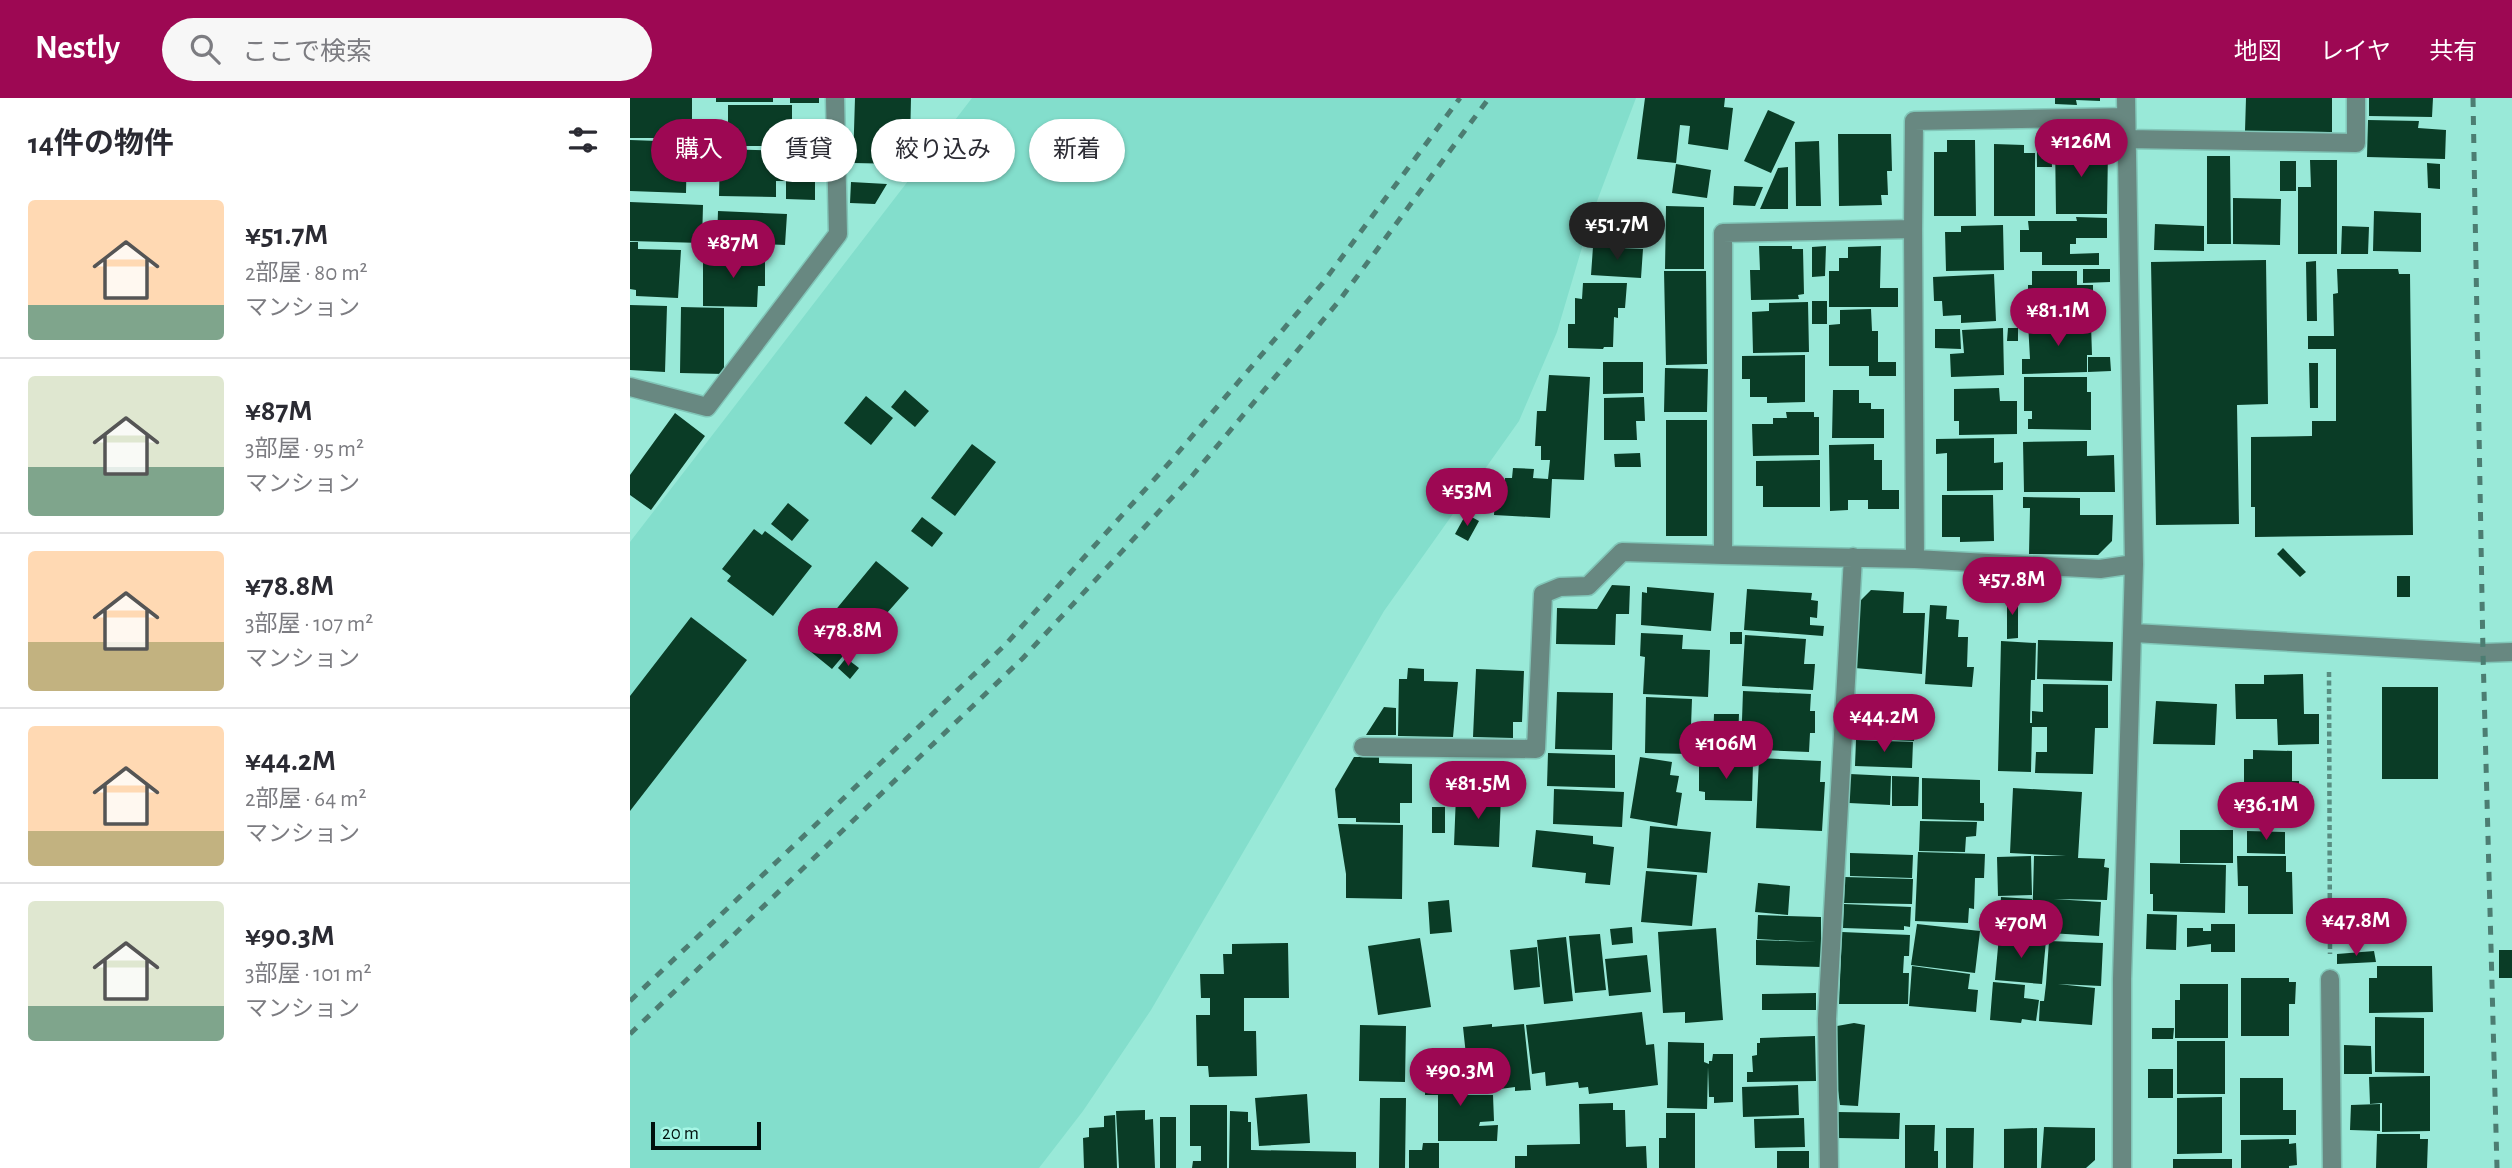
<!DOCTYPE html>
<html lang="ja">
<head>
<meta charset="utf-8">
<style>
  body { margin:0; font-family:"Alegreya Sans","Noto Sans JP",sans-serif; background:#f7f7f7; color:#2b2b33; height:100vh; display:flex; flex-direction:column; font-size:26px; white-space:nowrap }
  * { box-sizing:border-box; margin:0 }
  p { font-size:23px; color:#7c7c81 }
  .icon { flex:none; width:38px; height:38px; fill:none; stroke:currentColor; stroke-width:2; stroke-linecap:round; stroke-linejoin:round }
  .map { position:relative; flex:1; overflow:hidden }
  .details { display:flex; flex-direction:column; background:#fff; width:630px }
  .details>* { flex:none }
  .hud { position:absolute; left:21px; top:21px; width:665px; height:63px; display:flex; gap:14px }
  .scale { position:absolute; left:21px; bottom:18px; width:110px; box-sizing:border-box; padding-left:7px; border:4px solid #00110d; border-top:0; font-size:19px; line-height:24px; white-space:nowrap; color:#00110d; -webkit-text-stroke:5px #a6f6e5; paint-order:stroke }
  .price { position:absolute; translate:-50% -60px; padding:0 16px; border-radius:24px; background:#9d0853; color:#fff; font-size:23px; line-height:46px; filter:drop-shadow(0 2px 4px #0008) }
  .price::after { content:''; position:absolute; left:50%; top:42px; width:21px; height:16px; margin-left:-10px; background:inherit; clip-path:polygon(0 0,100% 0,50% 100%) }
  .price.selected { background:#222; color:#fff }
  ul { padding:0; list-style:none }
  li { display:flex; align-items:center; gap:21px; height:175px; padding:0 28px }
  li+li { border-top:2px solid #e1e1e2 }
  li span { display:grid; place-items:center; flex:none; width:196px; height:140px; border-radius:7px; color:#555 }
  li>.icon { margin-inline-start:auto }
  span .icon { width:84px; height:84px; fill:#fffc; stroke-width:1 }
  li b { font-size:30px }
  h2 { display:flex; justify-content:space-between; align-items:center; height:84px; padding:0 28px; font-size:30px }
  .chip { padding:0 24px; border-radius:32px; background:#fff; box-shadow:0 2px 5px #0004; font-size:24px; line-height:63px }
  .chip.selected { background:#9d0853; color:#fff }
  header { display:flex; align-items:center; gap:42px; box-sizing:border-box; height:98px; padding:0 35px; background:#9d0853; color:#fff }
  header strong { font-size:33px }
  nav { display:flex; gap:38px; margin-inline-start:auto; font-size:24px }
  .search { width:490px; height:63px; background:#f7f7f7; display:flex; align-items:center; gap:18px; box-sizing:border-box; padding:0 24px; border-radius:38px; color:#7c7c81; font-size:26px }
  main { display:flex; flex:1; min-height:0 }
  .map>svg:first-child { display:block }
</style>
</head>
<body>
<header>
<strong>Nestly</strong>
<div class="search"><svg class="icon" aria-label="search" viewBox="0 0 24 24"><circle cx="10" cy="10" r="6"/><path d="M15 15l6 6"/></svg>ここで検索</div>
<nav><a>地図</a><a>レイヤ</a><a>共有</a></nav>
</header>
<main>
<section class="details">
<h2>14件の物件<svg class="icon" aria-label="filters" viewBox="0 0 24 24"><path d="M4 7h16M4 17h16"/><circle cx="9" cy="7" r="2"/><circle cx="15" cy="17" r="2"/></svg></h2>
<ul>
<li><span style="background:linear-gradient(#ffd9b3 75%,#7fa58c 0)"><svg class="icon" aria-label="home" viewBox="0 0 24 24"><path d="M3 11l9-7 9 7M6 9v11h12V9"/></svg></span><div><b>¥51.7M</b><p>2部屋 · 80 m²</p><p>マンション</p></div></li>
<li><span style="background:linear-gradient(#dfe7d0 65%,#7fa58c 0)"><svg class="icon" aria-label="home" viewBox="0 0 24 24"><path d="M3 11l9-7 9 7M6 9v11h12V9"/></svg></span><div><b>¥87M</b><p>3部屋 · 95 m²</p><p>マンション</p></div></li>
<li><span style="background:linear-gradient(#ffd9b3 65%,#c2b280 0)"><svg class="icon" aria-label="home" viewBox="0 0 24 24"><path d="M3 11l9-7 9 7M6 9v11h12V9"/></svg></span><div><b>¥78.8M</b><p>3部屋 · 107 m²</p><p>マンション</p></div></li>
<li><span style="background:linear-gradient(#ffd9b3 75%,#c2b280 0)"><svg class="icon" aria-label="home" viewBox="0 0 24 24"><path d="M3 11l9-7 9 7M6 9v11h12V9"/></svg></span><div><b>¥44.2M</b><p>2部屋 · 64 m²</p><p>マンション</p></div></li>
<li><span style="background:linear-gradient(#dfe7d0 75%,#7fa58c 0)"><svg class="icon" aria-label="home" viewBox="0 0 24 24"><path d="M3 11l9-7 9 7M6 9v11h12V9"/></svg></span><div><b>¥90.3M</b><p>3部屋 · 101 m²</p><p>マンション</p></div></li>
</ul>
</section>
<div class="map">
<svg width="1882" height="1070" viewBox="0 0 1882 1070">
  <rect width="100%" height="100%" fill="#99e9d8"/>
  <!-- built -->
  <path fill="#83decc" d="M342,0h664l-45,119 -34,115 -38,89 -135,190 -233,399 -68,101 -44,57h-409v-626z"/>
  <!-- building -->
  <path fill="#0a3c26" d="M0,0h62v40h-62z
    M86,0h57v4h-57z
    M160,0h29v5h-29z
    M225,0h56l-1,46 -9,1v19l-48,-1z
    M1015,0h80l-1,9 9,1 -5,42 -40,-6 2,-18 -10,-1 -4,38 -39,-4z
    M1425,0h45v3l-24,-1 1,5 -22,-1z
    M1616,0h86v34l-87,-1z
    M1739,0h64l-1,19 -63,-1z
    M98,7h64v41h-64z
    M1138,12l27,12 -24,51 -27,-12z
    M1738,22l51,1 -1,7 28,2 -1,29 -78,-2z
    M1208,36h53l1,37h-5l1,24h-7l1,10 -43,1z
    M0,42l57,2 -1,51 -56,-2z
    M1317,42h28l1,76h-42v-64h13z
    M1407,42h14l1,27h-15z
    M1425,42h26v9h27l-1,65h-51z
    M1189,43l2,65h-25l-1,-64z
    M1364,46l30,1v8h11v63h-41z
    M90,51l66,2 -1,30h-9v16l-57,-1z
    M1577,58h23l1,88h-24z
    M1680,62h27v94h-39v-67h13z
    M1650,63h16v30h-16z
    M1797,65l13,1v25l-12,-1z
    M1046,66l35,6 -4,28 -35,-5z
    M1158,69v42h-28l18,-41z
    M156,83l29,1v18l-29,-1z
    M221,84l36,2 -12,20 -25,-1z
    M1104,88l29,1 -8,19 -22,-1z
    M1603,100l48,1 -1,46 -47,-1z
    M0,104l73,3 -1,38 -72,-2z
    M1036,108l38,1v62h-39z
    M88,113l69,3 -2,31 -68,-3z
    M1744,113l47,2v39l-48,-1z
    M1446,119l31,1v20h-31v6h-6v10l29,-1v12h-57v-13h-22v-22h9l-1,-9h49z
    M1525,126l49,2v25l-50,-1z
    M1373,127l1,45 -58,1 -1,-39h16v-6z
    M1712,128l27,1 -1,27h-27z
    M0,144h8v7l43,1 -3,48 -42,-2v-6l-6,-1z
    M1129,148h33v3h11l1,45 -6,1 1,4 -48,1 -1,-30h10z
    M1196,148l-1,30 -13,1v-30z
    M1251,148l-1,42h18v19h-69v-36h10v-13h9v-11z
    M963,149l50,2 -2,29 -50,-3z
    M73,157l62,1v30h-7l-1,21 -54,-1z
    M1636,162l2,144 -31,1 2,119 -83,1 -5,-263z
    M1686,163l1,60h-10l-1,-59z
    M1453,171h27v13l-27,1z
    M1707,171h61l1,5h11l3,261 -158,2v-30h-4v-70l61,-1v-15h24v-72h-28v-13h26l-1,-42 5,-1z
    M1034,173h42l1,93 -41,1z
    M1402,173h45v14h16v30l-21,-1 -1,5h-43v-34h4z
    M1364,176l2,47 -35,2v-8l-18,1 -1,-15h-8l-1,-24z
    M953,185h44l-2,25h-7v10l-4,-1 -1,30h-9l-1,2 -35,-1v-24h7v-26l7,1z
    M1182,203h15v23h-15z
    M1178,204l1,50 -56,1 -1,-41 17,-1v-8z
    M0,207l37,1 -2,66 -35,-2z
    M51,209l43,1v66l-44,-1z
    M1241,211l1,22h6v31h18v14h-27v-10h-40v-41l11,-1v-14z
    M1445,222v5l16,-1 1,31h-5v17l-65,2v-15h8l-2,-37z
    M1373,230l1,47 -53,2 -1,-23 14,-1 -2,-23z
    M1378,230h10v13h-11z
    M1305,231h25l1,20 -26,-1z
    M1175,257v47l-38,1v-6h-17v-18h-8v-23z
    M1458,259h22l1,14 -23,1z
    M973,264h40v31l-40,1z
    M1679,265h9v45h-8z
    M1035,270l43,1 -1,43h-43z
    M919,277l41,2 -6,103 -32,-1 -2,39 -56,-3 1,-20h9l1,-17h7l1,-10 21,1 -1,9 15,1 2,-19h-9v-14h-6l2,-35h9z
    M1394,279h63v15h4v38l-63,-1v-10h4v-8h-8z
    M1369,290l1,13h17v33l-58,1v-14h-5v-32z
    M275,292l24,21 -14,16 -24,-20z
    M1203,292h26v13h12v6h13v29h-52z
    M236,298l27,22 -22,27 -27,-22z
    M1014,299l1,24h-9l1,19h-33v-42z
    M1156,314h28v5h5v38l-66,1 -1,-32h21v-6h14z
    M45,315l30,23 -54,74 -21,-15v-20z
    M1036,322h41v116h-41z
    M1364,340v25l9,-1v28l-56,1v-38l-11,1v-15z
    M1457,343v15l27,-1 1,37h-91l-1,-50z
    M342,346l24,18 -41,54 -24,-18z
    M1244,346v16h8v30h17v19h-31v-9h-20v10l-18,1 -1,-66z
    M1010,355l1,14h-26l-1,-13z
    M1190,362v47h-57v-21h-7v-25z
    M1312,397h51l1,46 -34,1v-5h-18z
    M1393,399l57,1v17h33l-1,26 -14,14 -69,-1 1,-46h-7z
    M158,405l21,17 -17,21 -21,-17z
    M836,416l13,7 -11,20 -13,-7z
    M292,419l21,16 -11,14 -21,-16z
    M124,431l8,6 3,-4 47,35 -39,50 -46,-35 4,-5 -9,-7z
    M1653,450l23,24 -6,5 -23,-23z
    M246,463l33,27 -52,59 -4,-3 -21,25 -27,-22z
    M1767,478h13v21h-13z
    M982,487l18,1 -1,28h-13l-1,31 -59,-1 1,-36 40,1z
    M1017,489l67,6 -3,38 -70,-6 1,-33 5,1z
    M1117,491l65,4 -1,7 7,1 -1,17 -7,-1v8l14,1 -1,10 -79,-6z
    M1241,492l33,2 -1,21h22l-3,61 -67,-6 3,-65z
    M1377,498h11v42l-11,1z
    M1300,507l17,1 -1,13 13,1 -1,17h10l-1,30h7l-2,20 -47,-3z
    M61,519l56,43 -117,151v-115z
    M1100,534h12v12h-12z
    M1011,535l42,2 -1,14 28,1 -2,47 -65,-3 2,-37 -5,-1z
    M1115,537l61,4 -2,25h11l-2,26 -71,-4z
    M1408,542l75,2 -1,39 -75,-2z
    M1371,543l35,2 -1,37h-4l-1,43h2v-12l11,1v-28l65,1v43h-13l-2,46 -58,-1 1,-21h11v-25h-15l-1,45 -33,-1z
    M216,560l13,10 -9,11 -12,-11z
    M778,570l16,1v12l34,1 -5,55 -55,-1 1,-57h8z
    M846,571l48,2 -2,51h-9v16l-40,-1z
    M1673,576l1,40h15v30l-41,1 -1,-26h-41l-1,-35h29v-9z
    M1752,589h56v92h-56z
    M1113,593l68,3 -1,17h5v22h-5l-1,19 -68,-3z
    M927,594l56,1 -1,57 -57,-1z
    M1016,599l46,2 -2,55 -45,-1z
    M1526,603l61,3 -2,41 -62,-1z
    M754,609l12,1v27h-30z
    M1224,614l61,3 -1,26 -61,-3z
    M1084,616h25l-1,28 -25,-1z
    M1226,642l57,2 -1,26 -57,-2z
    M1623,652l39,1v30h7l-1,46 -51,-1v-25h-13v-15h10v-27h9z
    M918,655l67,2v33l-68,-2z
    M724,659h25v6l33,1v39h-12v20l-44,-1v-4h-18l-3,-29z
    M1010,659l32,5 -2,13 9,1 -3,16 6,1 -5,33 -47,-8z
    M1129,660l62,3 -1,21h5l-3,49 -66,-3z
    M1069,663l54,1 -1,39 -47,-1v-8l-6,-1z
    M1220,676l41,2 -1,29 -41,-2z
    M1262,678l27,1 -1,29h-26z
    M1292,680l58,2v23h4v18l-62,-2z
    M1383,690l69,4 -4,66 27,1 -1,8 5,1 -2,32 -53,-1 47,3 -2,34 -67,-4 2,-76h32l-56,-3z
    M924,691l70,3 -2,35 -69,-3z
    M826,697l45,1 -2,51 -45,-2z
    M802,709h13v26h-13z
    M1290,723l57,1 -1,14 -10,1 -1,15 -46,-1z
    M708,726l65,1 -1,74 -56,-1v-24z
    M1020,728l61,6 -4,41 -60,-5z
    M906,732l57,6v8l21,3 -4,38 -25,-2 1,-10 -54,-6z
    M1550,732h53v33h-53z
    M1617,733l38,1v22l-38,-1z
    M1288,754l67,2 -1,24h-9l-1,31 -5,-1 -1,15 -53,-2z
    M1220,755l63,2 -1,23 -62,-2z
    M1401,758l1,39 -34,1 -1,-39z
    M1607,758h49v16h6l1,42h-45v-28h-10z
    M1520,765l76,2 -1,48 -72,-2v-17h-3z
    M1016,773l51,4 -5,51 -51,-4z
    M1215,779l68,2 -1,25 -68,-1z
    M1128,785l32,3 -2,29 -33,-3z
    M1371,799l31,2 -2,35 -31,-2z
    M819,802l3,32 -22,2 -2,-32z
    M1214,806l67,3 -1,20 -6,-1v4l-61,-2z
    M1517,816l30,1 -1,35 -30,-1z
    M1128,817l63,2v50l-65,-2v-25l61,2 -60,-3z
    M1287,826l63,7 -5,42 -64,-8z
    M1581,826h24v28h-24v-8l-24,3v-19h16v3h8z
    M1002,829l1,16 -21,2 -2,-16z
    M1086,830l7,92 -38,3v-11l-22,1 -5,-81z
    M1212,834l68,3 -1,21h-5l-1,17h6l-1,31h-69z
    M970,836l6,56 -31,3 -6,-57z
    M1369,838l47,4 -4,44 -47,-4z
    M936,839l7,64 -29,3 -7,-64z
    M790,840l11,69 -53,8 -10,-69z
    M1419,843l54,2 -2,43 -43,-2 37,4 -3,37 -53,-4 1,-20h4l2,-17z
    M658,845l1,55h-45v33h12l1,45 -48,1 -1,-11h-11l-1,-51h14v-17h-9l-1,-24h24l-1,-20h9v-10z
    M907,849l3,40 -26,3 -4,-40z
    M1869,852h13v28h-13z
    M1744,853l2,11 -39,2v-10z
    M1017,857l4,37 -42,4 -4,-37z
    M1282,868l58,8 -2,15 10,1 -2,22 -67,-6z
    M1747,868h55l1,46 -64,1v-35h8z
    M1611,880h48v4h7l-1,22h-6v32h-48z
    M1363,884l32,3 -1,13 15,2 -3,21 -14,-2 -1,4 -31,-3z
    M1550,886h48v54h-53v-38h5z
    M1186,895v17h-54v-16z
    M1012,914l4,33 8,-1 4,41 -69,9 -1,-7 -9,1 -1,-6 -32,4 -1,-14 -13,2 -6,-49z
    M1745,919l49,1v55l-49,-1z
    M1224,925l11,2 -7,81 -18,-1 -5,-36 2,-43z
    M862,926v3l32,-3 7,66 -16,1v-4l-45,6 -7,-66z
    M730,927l46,1 -1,56 -46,-1z
    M1522,930h22l-1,11h-21z
    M1185,938l1,45 -69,1v-10h6l-1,-16 5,-1v-12h3v-5z
    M1547,943h48v53h-48z
    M1038,944l36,1v19l5,2v-3h3l1,-7h20v48l-19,1v-6h-5l-1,-30 -1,42 -40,-1z
    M1714,947l27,1 1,28h-28z
    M796,969l37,1v27h30l1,26 -14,1 -1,4 19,-1 -1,16h-59v-46h-13z
    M1518,971h25v29h-25z
    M1800,978v55l-48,1v-29l-12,1 -1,-27z
    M1610,980h43v32h13v25h-56z
    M1168,987l1,30 -56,2 -1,-30z
    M677,996l3,49 -51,3 -4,-48z
    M1592,999v56l-45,1v-56z
    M750,1000h26l-1,70h-26z
    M983,1005v7h12l1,37 20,-1 1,22h-132v-12h12v-11l53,-1 -1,-40z
    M1750,1006v27l-30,-1 1,-25z
    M560,1007h37v63h-35l1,-7h8v-15h-11z
    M515,1012v10l8,-1 2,49h-36l-3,-57z
    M600,1013l18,1v10h3v28l105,2v16h-127z
    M1207,1014l63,1 -1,26 -62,-1z
    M1036,1015h29v55h-36v-30h7z
    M485,1017l2,53h-33l-1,-30 6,-1v-9l15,-1v-11z
    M530,1019h16v51h-16z
    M1174,1020l1,29 -50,1 -1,-29z
    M1275,1027h30l-1,26h4v17h-33z
    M1414,1029l51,1v32l-9,8h-45z
    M1316,1030h28l-1,40h-27z
    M1407,1030v40h-33v-39z
    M1747,1036h43v5h8l-1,29h-51z
    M1659,1041v5l7,-1 1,22 -8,1v2h-48v-28z
    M793,1045h16v25h-30v-18h13z
    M1147,1053h32v17h-32z
    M1543,1061h59v9h-59z"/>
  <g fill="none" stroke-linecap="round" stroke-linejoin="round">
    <defs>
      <path id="minor" d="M1497,41l229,4v-45
        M1283,131l-190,4v322l192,4 185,10 34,-5
        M0,289l77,20 131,-173 -3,-136
        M1285,461l-2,-330 1,-108 212,-4
        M1504,535l349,20 29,-1
        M733,649l173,2 7,-155 17,-7 28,-1 34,-34 101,3
        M1700,881l2,189
        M1199,1070l-2,-149 26,-462
        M1492,1070v-189l12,-415 -8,-466"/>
    </defs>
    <!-- minor casing -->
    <use href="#minor" stroke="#81c6b8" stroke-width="21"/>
    <!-- path -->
    <path stroke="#588d81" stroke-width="4.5" stroke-dasharray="5 3.5" stroke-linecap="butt" d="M1699,574l1,282"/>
    <!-- minor -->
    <use href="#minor" stroke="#688881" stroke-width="18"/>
    <!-- rail -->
    <path stroke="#4c7d72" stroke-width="5" stroke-dasharray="9 9" stroke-linecap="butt" d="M1843,0l10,555 14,515
      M0,903l376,-357 164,-182 152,-178 138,-186
      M0,936l393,-376 169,-182 147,-175 150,-203"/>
  </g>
</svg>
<div class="scale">20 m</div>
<b class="price" style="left:1451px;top:81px">¥126M</b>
<b class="price selected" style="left:987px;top:164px">¥51.7M</b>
<b class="price" style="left:103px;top:182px">¥87M</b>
<b class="price" style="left:1428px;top:250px">¥81.1M</b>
<b class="price" style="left:837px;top:430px">¥53M</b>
<b class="price" style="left:1382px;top:519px">¥57.8M</b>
<b class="price" style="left:218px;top:570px">¥78.8M</b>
<b class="price" style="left:1254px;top:656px">¥44.2M</b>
<b class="price" style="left:1096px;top:683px">¥106M</b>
<b class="price" style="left:848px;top:723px">¥81.5M</b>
<b class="price" style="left:1636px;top:744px">¥36.1M</b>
<b class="price" style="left:1726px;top:860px">¥47.8M</b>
<b class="price" style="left:1391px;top:862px">¥70M</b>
<b class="price" style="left:830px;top:1010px">¥90.3M</b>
<div class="hud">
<a class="chip selected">購入</a>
<a class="chip">賃貸</a>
<a class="chip">絞り込み</a>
<a class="chip">新着</a>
</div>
</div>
</main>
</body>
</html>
